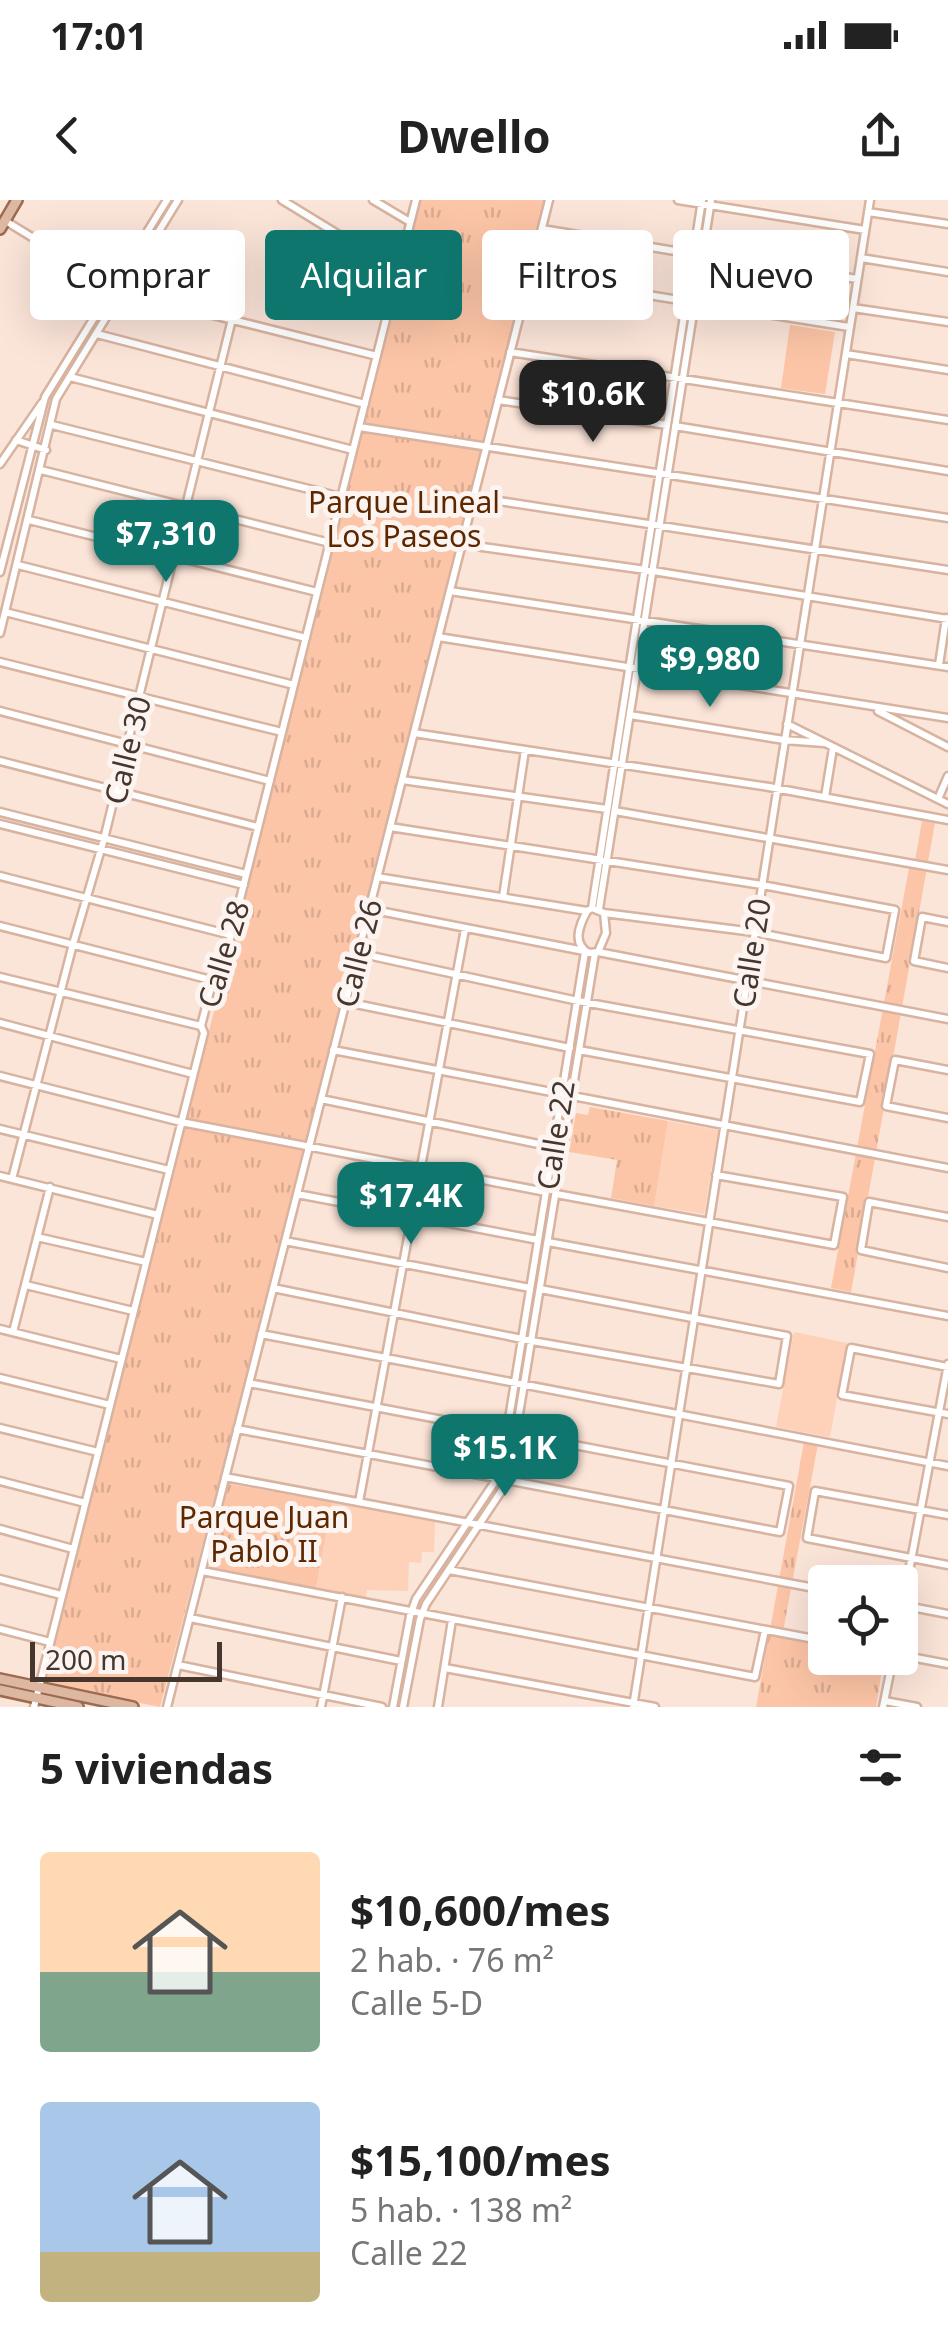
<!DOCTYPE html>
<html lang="es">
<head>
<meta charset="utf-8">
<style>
  body { margin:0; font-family:"Noto Sans",sans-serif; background:#f6f6f6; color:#222; height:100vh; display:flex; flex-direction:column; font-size:38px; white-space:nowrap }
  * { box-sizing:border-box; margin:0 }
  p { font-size:32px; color:#767676 }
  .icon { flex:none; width:55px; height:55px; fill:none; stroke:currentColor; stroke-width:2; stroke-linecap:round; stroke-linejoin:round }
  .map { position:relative; height:1507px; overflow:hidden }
  .side { display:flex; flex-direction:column; background:#fff; flex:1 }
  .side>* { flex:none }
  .hud { position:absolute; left:30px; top:30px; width:890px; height:90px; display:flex; gap:20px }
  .fabs { position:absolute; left:808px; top:1365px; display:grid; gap:20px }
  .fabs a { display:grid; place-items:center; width:110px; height:110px; border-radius:10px; background:#fff; box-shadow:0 10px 40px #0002; font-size:50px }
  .scale { position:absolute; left:30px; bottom:25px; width:192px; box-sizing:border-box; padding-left:10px; border:5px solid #45362e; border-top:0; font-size:28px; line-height:35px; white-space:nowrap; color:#45362e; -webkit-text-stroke:8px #fcf4f0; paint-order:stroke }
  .price { position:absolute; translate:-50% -85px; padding:0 22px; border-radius:20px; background:#0f766e; color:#fff; font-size:32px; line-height:65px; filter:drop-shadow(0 2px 5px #0008) }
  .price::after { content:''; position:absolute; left:50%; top:60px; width:30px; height:22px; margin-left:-15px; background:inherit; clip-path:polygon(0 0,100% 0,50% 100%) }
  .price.on { background:#222; color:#fff }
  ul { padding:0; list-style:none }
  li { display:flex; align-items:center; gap:30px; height:250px; padding:0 40px }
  li span { display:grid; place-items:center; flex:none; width:280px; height:200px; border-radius:10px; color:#555 }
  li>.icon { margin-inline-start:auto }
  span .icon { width:120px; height:120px; fill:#fffc; stroke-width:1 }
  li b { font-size:42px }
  h2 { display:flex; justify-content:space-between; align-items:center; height:120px; padding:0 40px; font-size:42px }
  .pill { padding:0 35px; border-radius:10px; background:#fff; box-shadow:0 10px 40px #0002; font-size:35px; line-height:90px }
  .pill.on { background:#0f766e; color:#fff }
  .status { display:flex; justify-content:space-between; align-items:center; height:70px; padding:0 50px; background:#fff; direction:ltr }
  .status svg { height:28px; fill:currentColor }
  header { display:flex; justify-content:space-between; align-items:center; height:130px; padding:0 40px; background:#fff; font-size:45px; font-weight:700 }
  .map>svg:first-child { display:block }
</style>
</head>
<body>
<div class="status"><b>17:01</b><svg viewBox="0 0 49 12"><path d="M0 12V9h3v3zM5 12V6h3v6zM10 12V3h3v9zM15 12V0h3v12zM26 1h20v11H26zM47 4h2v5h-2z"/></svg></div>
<header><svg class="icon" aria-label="back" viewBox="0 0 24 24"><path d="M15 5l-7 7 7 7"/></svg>Dwello<svg class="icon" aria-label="share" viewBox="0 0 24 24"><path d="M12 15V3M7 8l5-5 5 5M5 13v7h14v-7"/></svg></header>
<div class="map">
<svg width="948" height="1507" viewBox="0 0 948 1507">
  <defs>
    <pattern id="park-tufts" width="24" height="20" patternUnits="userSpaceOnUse" patternTransform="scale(2.5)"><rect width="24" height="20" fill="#fdc5a7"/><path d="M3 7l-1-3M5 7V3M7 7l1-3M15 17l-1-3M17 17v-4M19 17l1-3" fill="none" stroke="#daaa90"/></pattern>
  </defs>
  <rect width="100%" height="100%" fill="#fbe4d8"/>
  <!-- built -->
  <path fill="#fed1b9" d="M668,921l50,9 -14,84 -50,-8z
    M794,1132l53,11 -17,94 -54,-10z
    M332,1302l103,20 -1,30h-12l-1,11 -12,-1 -1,29 -41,-1 -1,7 -50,-9z"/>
  <!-- grass -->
  <path fill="#fdc5a7" d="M790,125l45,7 -10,62 -44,-6z"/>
  <!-- park -->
  <path fill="url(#park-tufts)" d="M419,0h127l-169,677 -217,830 -116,-23z
    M922,621l13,2 -84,469 -20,-4 78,-420 6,-8z
    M590,907l78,14 -14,85 -43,-8 6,-38 -48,-8 7,-39 12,2z
    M804,1242l14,2 -36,193 43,9v12h59l-8,49h-120z
    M229,1284l103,18 -16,86 -107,-20z"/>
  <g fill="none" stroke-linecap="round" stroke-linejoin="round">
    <defs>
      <path id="minor" d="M282,0l116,71
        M373,0l37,22
        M678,0l187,30
        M868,12l80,12
        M4,20l117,72 256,64
        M542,29l151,25
        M702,54l155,25
        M861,58l87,14
        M529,76l320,51
        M853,108l95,14
        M97,134l268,70
        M510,152l438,68
        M846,154l102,16
        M70,177l283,73
        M498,200l169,25
        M52,225l289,72
        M675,226l273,45
        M359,227l589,91
        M16,240l30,10
        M0,264l42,-61
        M41,270l289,73
        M473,297l475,73
        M29,320l288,72
        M461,344l192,27 295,48
        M18,365l288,73
        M0,372l45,-175 122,-197
        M450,391l498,76
        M5,412l289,73
        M0,433l56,-234 122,-199
        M438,437l510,81
        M0,462l282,70
        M939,465l7,-47
        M0,511l270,70
        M878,511l70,36
        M630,515l154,25 40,3
        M787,524l161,80
        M414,533l355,54 179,33
        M0,561l258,66
        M402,580l205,29
        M825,597l8,-49
        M938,599l10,-23
        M615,611l333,59
        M0,612l246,62
        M0,624l244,61
        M390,627l372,58 133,25 -9,48 -132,-26 -150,-19
        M0,676l231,59
        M377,677l210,34
        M503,697l22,-147
        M592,708l110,-708
        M592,708l12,5 2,20 -8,19 -9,1c-17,-9 -10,-27 -2,-42z
        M369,709l215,42
        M599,709l112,-709
        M948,722l-26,-5 -8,44 34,7
        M0,726l215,55
        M598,752l350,67
        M358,753l220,48 292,53 -10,48 -281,-52
        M0,777l201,49
        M346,802l224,46
        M0,823l193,51
        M333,850l615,118
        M948,870l-53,-10 -9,46 62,12
        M0,876l181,46 365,70
        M321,899l232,48
        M0,929l169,41
        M0,976l158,39
        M12,979l61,-235 31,-105 128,-520
        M297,994l241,46
        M556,994l278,51 9,-48 -127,-22
        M948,1017l-79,-15 -8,48 87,18
        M37,1037l109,25
        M285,1041l245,47
        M548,1042l400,74
        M26,1085l107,26
        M273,1088l259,53 247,43 8,-48 -247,-47
        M0,1129l121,30
        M13,1132l37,-145
        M261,1134l687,132
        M948,1167l-97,-19 -9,47 106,19
        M0,1178l110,27
        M0,1228l98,24
        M237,1229l543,103 9,-46 -540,-103
        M225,1277l600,113
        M0,1281l85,22
        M359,1302l106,-573
        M948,1315l-133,-24 -8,47 141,27
        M0,1329l73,20
        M449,1370l376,71
        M202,1371l553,106 10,-47
        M0,1379l61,16
        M901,1405l47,9
        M190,1418l211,43
        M900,1419l48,-255
        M0,1429l50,13
        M900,1455l48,9
        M178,1465l204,42
        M445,1468l210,39
        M885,1501l32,6
        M34,1507l170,-674 -3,-7 10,-39 8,-8 12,-44 185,-735
        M167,1507l382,-1507
        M321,1507l21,-110
        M393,1507l17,-91 6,-17 84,-125 85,-522
        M403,1507l17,-88 6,-15 82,-123 87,-528
        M438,1507l14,-87
        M633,1507l237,-1507
        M883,1507l10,-49"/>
      <path id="major" d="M0,29l17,-29
        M0,1479l133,28
        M0,1490l78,17"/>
    </defs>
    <!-- minor casing -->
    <use href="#minor" stroke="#d7b3a0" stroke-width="11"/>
    <!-- major casing -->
    <use href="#major" stroke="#9a6b50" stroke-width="14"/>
    <!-- minor -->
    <use href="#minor" stroke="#fff" stroke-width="6"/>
    <!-- major -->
    <use href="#major" stroke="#deb7a1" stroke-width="9"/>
  </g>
  <g text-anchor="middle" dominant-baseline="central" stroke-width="10" stroke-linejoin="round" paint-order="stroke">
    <!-- park labels -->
    <g font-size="30" fill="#5d2800" stroke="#fcf4f0">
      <text x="404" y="301">Parque Lineal<tspan x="404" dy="34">Los Paseos</tspan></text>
      <text x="264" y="1316">Parque Juan<tspan x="264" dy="34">Pablo II</tspan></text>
    </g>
    <!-- street labels -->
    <g font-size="30" fill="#45362e" stroke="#fcf4f0">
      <text transform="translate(127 550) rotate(-76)">Calle 30</text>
      <text transform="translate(358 753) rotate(-76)">Calle 26</text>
      <text transform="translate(751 753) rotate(-81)">Calle 20</text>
      <text transform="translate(223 754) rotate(-73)">Calle 28</text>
      <text transform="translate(555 935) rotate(-81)">Calle 22</text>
    </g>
  </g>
</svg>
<div class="fabs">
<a><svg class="icon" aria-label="locate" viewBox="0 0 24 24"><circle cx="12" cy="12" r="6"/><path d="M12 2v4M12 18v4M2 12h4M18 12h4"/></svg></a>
</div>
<div class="scale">200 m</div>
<b class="price on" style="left:593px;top:245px">$10.6K</b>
<b class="price" style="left:166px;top:385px">$7,310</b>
<b class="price" style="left:710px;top:510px">$9,980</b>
<b class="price" style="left:411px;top:1047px">$17.4K</b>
<b class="price" style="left:505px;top:1299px">$15.1K</b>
<div class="hud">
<a class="pill">Comprar</a>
<a class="pill on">Alquilar</a>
<a class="pill">Filtros</a>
<a class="pill">Nuevo</a>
</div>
</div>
<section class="side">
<h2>5 viviendas<svg class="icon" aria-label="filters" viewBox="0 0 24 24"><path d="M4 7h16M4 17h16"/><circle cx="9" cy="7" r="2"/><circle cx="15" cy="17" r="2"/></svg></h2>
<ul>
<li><span style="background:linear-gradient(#ffd9b3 60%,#7fa58c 0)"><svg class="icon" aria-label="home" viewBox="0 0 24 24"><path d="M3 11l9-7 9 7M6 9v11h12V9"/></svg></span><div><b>$10,600/mes</b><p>2 hab. · 76 m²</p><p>Calle 5-D</p></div></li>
<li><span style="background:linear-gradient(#a9c7e8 75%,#c2b280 0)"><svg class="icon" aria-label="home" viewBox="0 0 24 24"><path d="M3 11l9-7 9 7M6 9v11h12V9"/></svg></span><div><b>$15,100/mes</b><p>5 hab. · 138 m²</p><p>Calle 22</p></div></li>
</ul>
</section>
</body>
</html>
